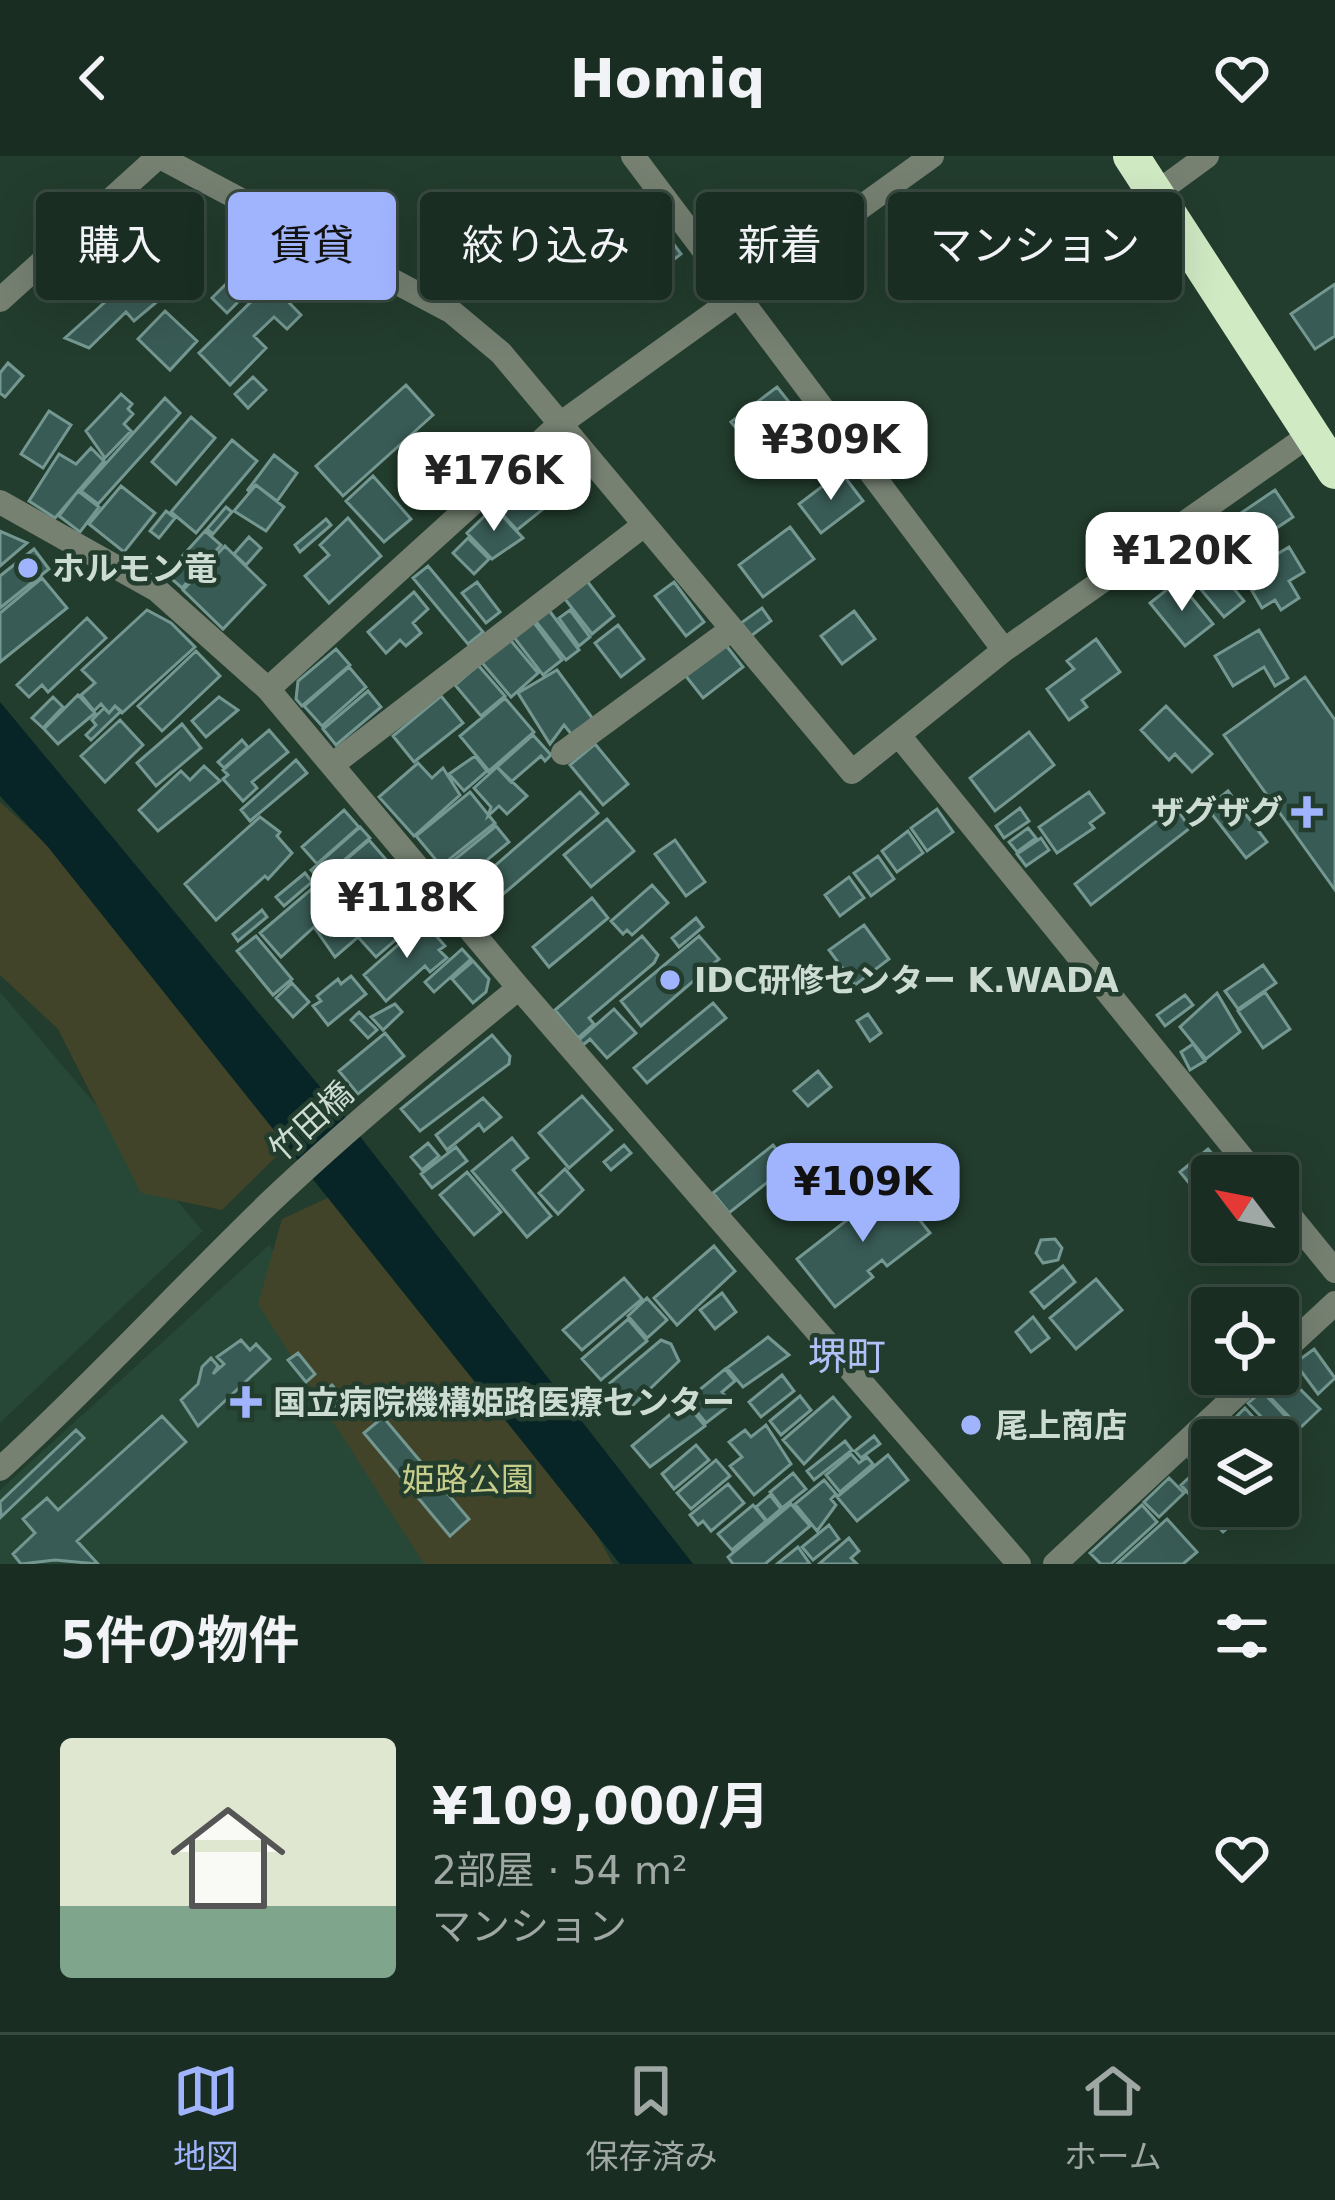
<!DOCTYPE html>
<html lang="ja">
<head>
<meta charset="utf-8">
<style>
  body { margin:0; font-family:"DejaVu Sans","Noto Sans JP",sans-serif; background:#23352a; color:#f1f3f6; height:100vh; display:flex; flex-direction:column; font-size:45px; white-space:nowrap }
  * { box-sizing:border-box; margin:0 }
  p { font-size:39px; color:#9fa8a5 }
  .icon { flex:none; width:66px; height:66px; fill:none; stroke:currentColor; stroke-width:2; stroke-linecap:round; stroke-linejoin:round }
  .map { position:relative; height:1408px; overflow:hidden }
  .drawer { display:flex; flex-direction:column; background:#1a2d22; flex:1 }
  .drawer>* { flex:none }
  .top-card { position:absolute; left:36px; top:36px; width:1263px; height:108px; display:flex; gap:24px }
  .needle { width:78px; rotate:302deg }
  .controls { position:absolute; left:1191px; top:999px; display:grid; gap:24px }
  .controls a { display:grid; place-items:center; width:108px; height:108px; border-radius:12px; background:#1a2d22; box-shadow:0 12px 48px #0002,0 0 0 3px #384940; font-size:60px }
  .price { position:absolute; translate:-50% -102px; padding:0 27px; border-radius:24px; background:#fff; color:#222; font-size:39px; line-height:78px; filter:drop-shadow(0 3px 6px #0008) }
  .price::after { content:''; position:absolute; left:50%; top:72px; width:36px; height:27px; margin-left:-18px; background:inherit; clip-path:polygon(0 0,100% 0,50% 100%) }
  .price.active { background:#a0b3fd; color:#111 }
  ul { padding:0; list-style:none }
  li { display:flex; align-items:center; gap:36px; height:300px; padding:0 60px }
  li+li { border-top:3px solid #384940 }
  li span { display:grid; place-items:center; flex:none; width:336px; height:240px; border-radius:12px; color:#555 }
  li>.icon { margin-inline-start:auto }
  span .icon { width:144px; height:144px; fill:#fffc; stroke-width:1 }
  li b { font-size:51px }
  h2 { display:flex; justify-content:space-between; align-items:center; height:144px; padding:0 60px; font-size:51px }
  .chip { padding:0 42px; border-radius:12px; background:#1a2d22; box-shadow:0 12px 48px #0002,0 0 0 3px #384940; font-size:42px; line-height:108px }
  .chip.active { background:#a0b3fd; color:#111 }
  header { display:flex; justify-content:space-between; align-items:center; height:156px; padding:0 60px; background:#1a2d22; font-size:54px; font-weight:600 }
  .menu { display:flex; justify-content:space-around; align-items:center; height:168px; border-top:3px solid #384940; background:#1a2d22; font-size:33px; color:#9fa8a5 }
  .menu a { display:grid; justify-items:center; gap:6px }
  .menu .active { color:#a0b3fd }
  .map>svg:first-child { display:block }
</style>
</head>
<body>
<header><svg class="icon" aria-label="back" viewBox="0 0 24 24"><path d="M15 5l-7 7 7 7"/></svg>Homiq<svg class="icon" aria-label="heart" viewBox="0 0 24 24"><path d="M12 20l-8-8c-3-5 5-10 8-4 3-6 11-1 8 4z"/></svg></header>
<div class="map">
<svg width="1335" height="1408" viewBox="0 0 1335 1408">
  <rect width="100%" height="100%" fill="#223c2d"/>
  <!-- built -->
  <path fill="#274836" d="M0,836l203,239 -203,192z
    M269,1089l260,319h-529v-74z"/>
  <!-- green -->
  <path fill="#424429" d="M0,646l154,139 145,193 -77,76 -81,-17 -83,-164 -58,-54z
    M347,1033l204,263 62,112h-189l-166,-260 24,-85z"/>
  <!-- water -->
  <path fill="#072426" d="M0,546l341,410 352,452h-73l-572,-717 -48,-51z"/>
  <!-- building -->
  <path fill="#395b55" stroke="#749891" stroke-width="3" fill-rule="evenodd" d="M661,71l20,27 -48,37 -21,-27z
    M275,79l15,15 -63,63 -15,-15z
    M152,104l20,21 -11,9 4,5 -31,26 -8,-9 -37,36 -24,-10z
    M270,127l31,32 -14,14 -13,-12 -20,19 12,12 -36,37 -31,-32z
    M1335,128v52l-20,13 -24,-35z
    M165,155l32,30 -27,29 -32,-31z
    M8,207l15,13 -18,21 -5,-4v-20z
    M253,221l13,13 -18,18 -13,-14z
    M406,229l27,30 -90,81 -27,-30z
    M777,231l16,20 -46,35 -16,-20z
    M121,238l11,10 -4,5 5,5 -9,10 7,7 -26,27 -19,-27z
    M165,242l15,15 -82,91 -17,-13z
    M49,255l22,14 -28,43 -22,-14z
    M191,261l24,21 -39,46 -24,-22z
    M232,284l25,21 -61,72 -25,-21z
    M91,292l13,13 -49,57 -26,-17 30,-47 17,10z
    M274,299l23,18 -20,28 -21,-16 -9,6z
    M551,306l10,11 13,-11 10,14 -67,54 -22,-24z
    M841,316l22,29 -42,32 -22,-29z
    M373,320l38,43 -27,23 -38,-41z
    M256,329l28,22 -18,24 -32,-20z
    M121,330l34,27 -31,39 -35,-28z
    M1275,334l18,27 -39,26 6,8 -24,17 -12,-18 10,-7 -12,-17z
    M78,335l21,16 -19,25 -21,-16z
    M226,351l6,5 -19,22 -6,-5z
    M494,351l29,31 -31,21 -25,-26z
    M166,355l9,7 -16,20 -9,-7z
    M348,362l33,38 -52,47 -24,-27 24,-21 -9,-10z
    M326,363l5,6 -31,27 -5,-7z
    M790,371l24,32 -51,38 -24,-32z
    M0,375l27,12 -27,23z
    M205,375l16,14 -39,43 -16,-14z
    M249,381l12,11 -15,17 -12,-11z
    M468,382l21,21 -15,15 -21,-21z
    M225,390l40,39 -42,44 -40,-39z
    M1289,391l15,25 -15,9 10,17 -18,12 -6,-10 -13,8 -10,-17 13,-8 -10,-16z
    M34,393l15,20 -49,39v-32z
    M1202,394l42,51 -20,16 -42,-50z
    M428,410l55,66 -15,12 -55,-66z
    M42,422l25,30 -67,54v-49z
    M587,425l27,35 -22,18 -27,-35z
    M1178,425l35,43 -28,22 -35,-43z
    M477,426l23,30 -14,11 -24,-30z
    M674,426l30,40 -18,14 -31,-40z
    M414,436l14,17 -15,14 8,10 -15,13 -6,-6 -14,13 -18,-21z
    M762,452l9,13 -20,15 -10,-13z
    M548,453l31,41 -13,10 -32,-41z
    M147,454l24,13 24,24 -73,66 -7,-7 -6,7 -8,-9 -7,7 -13,-16 14,-12 -13,-13z
    M570,454l20,27 -11,9 -20,-28z
    M854,455l21,28 -33,25 -21,-28z
    M87,462l19,20 -58,54 -6,-7 -13,12 -12,-12z
    M532,464l30,40 -19,15 -30,-39z
    M618,469l26,34 -23,18 -26,-34z
    M1259,474l29,48 -13,8 -11,-19 -31,19 -18,-30z
    M507,480l31,37 -27,24 -32,-38z
    M1096,483l24,33 -38,28 5,7 -18,13 -22,-31 27,-20 -7,-8z
    M725,488l18,23 -40,31 -18,-23z
    M336,493l14,16 -48,41 -6,-7 2,-18z
    M196,495l24,25 -58,55 -24,-25z
    M478,509l27,31 -24,20 -26,-31z
    M349,511l17,20 -44,39 -18,-20z
    M557,514l36,49 -21,16 -8,-10 -14,19 -32,-51z
    M1305,521l30,43v170l-111,-155z
    M368,535l13,16 -45,38 -13,-16z
    M78,539l17,18 -37,31 -14,-15z
    M441,540l22,27 -49,39 -21,-26z
    M53,541l10,10 -20,21 -11,-10z
    M219,541l19,13 -32,27 -14,-16z
    M505,542l29,34 -45,39 -29,-35z
    M115,550l6,5 -30,29 -5,-5 10,-10 -4,-5 12,-12 5,5z
    M1166,550l46,48 -20,18 -17,-18 -6,6 -28,-30z
    M120,564l23,25 -38,37 -24,-26z
    M182,568l19,24 -45,38 -19,-23z
    M269,574l19,22 -36,30 5,6 -14,13 -20,-22 5,-4 -5,-5z
    M1029,576l25,33 -59,46 -25,-33z
    M533,579l18,20 -6,6 -4,-5 -30,26 -14,-15z
    M242,584l6,7 -24,21 -6,-6z
    M595,588l33,40 -25,21 -33,-40z
    M475,600l12,15 -23,20 -15,-17z
    M296,604l11,13 -57,48 -9,-11z
    M418,607l14,15 11,-10 17,27 -46,41 -35,-39z
    M204,610l16,15 -62,50 -19,-21 42,-39 9,9z
    M497,611l30,29 -20,18 -8,-8 -11,10 3,-9 -17,-19z
    M1228,635l39,51 -21,16 -39,-50z
    M470,636l25,31 -54,43 -25,-30z
    M580,636l18,21 -97,83 -18,-20z
    M1089,636l15,21 -14,10 4,5 -37,25 -18,-26z
    M1175,651l15,21 -99,77 -16,-21z
    M1020,652l9,13 -25,17 -8,-12z
    M937,653l16,23 -26,19 -16,-23z
    M344,654l15,17 -42,37 -15,-17z
    M260,661l20,15 -3,4 15,17 -24,26 -3,-3 -49,44 -31,-36z
    M607,663l27,32 -43,36 -27,-32z
    M496,670l13,16 -52,43 -14,-16z
    M360,671l10,11 -49,42 -10,-10z
    M1028,672l8,10 -19,14 -8,-10z
    M908,675l15,22 -26,19 -15,-21z
    M1041,682l8,12 -23,16 -9,-12z
    M369,684l61,70 -54,47 -18,-20 -23,20 -21,-30 -33,30 -21,-24zM335,723l5,6 -10,9 10,12 -4,4 -16,-18z
    M675,684l30,42 -19,14 -31,-42z
    M878,700l16,23 -23,17 -17,-23z
    M305,717l7,9 -28,24 -8,-9z
    M849,721l15,21 -24,18 -15,-21z
    M652,729l16,18 -36,32 -5,-5 -4,4 -12,-13z
    M592,742l16,20 -59,49 -16,-20z
    M262,754l5,7 -29,24 -5,-7z
    M696,762l7,9 -24,20 -7,-9z
    M424,766l21,24 -6,4 8,8 -17,14 -5,-6 -39,35 -22,-26z
    M864,769l25,34 -34,26 -26,-35z
    M256,780l36,43 -19,16 -36,-44z
    M642,780l16,19 -4,8 -65,55 5,6 -16,14 -23,-28z
    M699,780l20,23 -78,67 -20,-25z
    M462,793l9,10 -37,33 -9,-10z
    M473,805l16,18 -3,13 -13,11 -21,-24z
    M1263,809l13,18 -38,26 -13,-18z
    M351,820l15,18 -38,31 -15,-19 8,-5 -4,-5 21,-17 3,5z
    M292,827l17,19 -16,15 -17,-19z
    M1265,836l25,37 -27,19 -25,-37z
    M1217,837l23,39 -34,27 -26,-32z
    M1185,839l8,10 -28,21 -8,-11z
    M713,847l13,15 -79,65 -13,-15z
    M395,848l7,8 -19,18 -12,-13z
    M614,853l22,24 -29,25 -17,-19 -7,6 -4,-5z
    M359,856l18,18 -9,8 -17,-18z
    M868,858l13,19 -11,8 -13,-20z
    M385,877l19,23 -46,38 -19,-23z
    M492,879l18,21 -1,8 -89,67 -19,-22z
    M1193,888l12,17 -15,9 -9,-18z
    M818,915l13,16 -23,19 -14,-15z
    M582,940l30,34 -43,38 -30,-35z
    M483,942l18,19 -17,14 -5,-7 -32,26 -11,-15z
    M512,982l16,20 -15,12 38,46 -24,21 -55,-66z
    M428,987l11,13 -17,14 -11,-13z
    M624,989l7,8 -20,17 -7,-8z
    M773,989l16,20 -60,48 -16,-20z
    M456,991l11,14 -35,27 -11,-14z
    M1208,993l19,22 -15,5v7l-13,12 -19,-23z
    M565,1013l18,21 -25,24 -19,-21z
    M467,1016l34,40 -27,23 -34,-40z
    M892,1029l38,48 -43,33 -5,-6 -14,11 5,6 -38,30 -38,-48z
    M1055,1083l7,9 -4,12 -15,3 -7,-10 5,-13z
    M714,1090l21,25 -58,54 -23,-27z
    M1063,1110l12,16 -31,26 -13,-16z
    M624,1122l18,21 -60,51 -19,-20z
    M1096,1123l26,31 -46,39 -26,-31z
    M722,1137l14,19 -21,17 -15,-19z
    M647,1142l20,22 -20,18 -19,-22z
    M1033,1161l16,21 -18,14 -15,-20z
    M628,1163l19,22 -46,39 -19,-21z
    M768,1181l21,18 -46,32 -16,-19z
    M241,1184l9,10 6,-6 14,15 -72,67 -17,-26 17,-16 4,-17 9,-9 7,8 -5,8 11,-10 -7,-7z
    M661,1184l10,4 8,17 -49,47 -20,-25z
    M1314,1193l21,29 -17,16 -23,-31z
    M298,1197l17,21 -9,8 -18,-22z
    M725,1213l10,12 -13,11 10,11 -26,20 -19,-23z
    M1283,1216l37,37 -20,19 -36,-37z
    M782,1219l12,16 -33,26 -12,-15z
    M332,1229l11,14 -9,8 -12,-14z
    M1262,1235l28,30 -16,9 -26,-27z
    M800,1240l11,14 -30,25 -11,-14z
    M833,1241l17,20 -46,47 -21,-24z
    M685,1246l20,24 -55,41 -18,-21z
    M1245,1252l29,32h-22l-19,-20z
    M162,1260l24,26 -109,99 21,23 -43,-4 -34,4 -8,-10 22,-21 -12,-14 24,-21 11,12z
    M383,1261l86,102 -19,17 -86,-103z
    M1231,1266l17,18h-22l-7,-7z
    M766,1269l25,39 -37,31 -24,-29 12,-9 -13,-15 16,-12 6,7z
    M76,1274l8,8 -83,79 -1,-15z
    M874,1280l6,8 -19,14 -6,-7z
    M845,1285l7,9 -38,30 -7,-9z
    M696,1289l13,15 -35,29 -12,-15z
    M1199,1293l13,14v21l-23,-26z
    M851,1298l8,9 8,-6 6,7 -33,28 -14,-17z
    M888,1299l20,25 -51,41 -20,-24z
    M716,1304l14,16 -39,33 -14,-16z
    M1196,1315l16,17v18h17l10,12 -16,14 -42,-47z
    M793,1317l13,16 -24,19 -12,-16z
    M1169,1322l15,15 -25,24 -15,-15z
    M824,1324l12,14 -5,5 5,6 -19,26 -22,-27z
    M728,1328l16,19 -33,28 -8,-10 -5,4 -8,-10z
    M770,1339l11,14 -14,12 -11,-14z
    M791,1348l19,22 -45,38h-32l-5,-7z
    M753,1349l13,16 -34,29 -14,-16z
    M1142,1349l15,17 -46,42h-10l-11,-11z
    M1232,1350h20l8,8 -10,11z
    M1167,1363l30,33 -14,12h-66z
    M829,1369l10,14 -26,21 -11,-13z
    M849,1382l10,13 -8,7 6,6h-38z
    M798,1391l12,17h-33z"/>
  <g fill="none" stroke-linecap="round" stroke-linejoin="round">
    <!-- street -->
    <path stroke="#768172" stroke-width="24" d="M158,0l294,156 49,41 351,419 152,-122 307,-216
      M633,0l371,494
      M1155,38l52,-38
      M0,144l159,-144
      M0,346l157,88 111,99 251,299 500,576
      M268,533l292,-265 372,-268
      M901,582l356,438
      M563,597l169,-124
      M332,609l312,-240
      M1278,1045l57,70
      M1278,1200l57,-53
      M0,1313c93,-85 178,-178 268,-265 80,-76 165,-146 251,-216
      M1055,1408l204,-190"/>
    <!-- highway -->
    <path stroke="#d0eac4" stroke-width="36" d="M1131,0l204,315"/>
  </g>
  <!-- markers -->
  <g fill="#a0b3fd" stroke="#223c2d" stroke-width="4.5">
    <circle cx="28" cy="412" r="12"/>
    <path d="M1301 638h12v12h12v12h-12v12h-12v-12h-12v-12h12z"/>
    <circle cx="670" cy="824" r="12"/>
    <path d="M240 1228h12v12h12v12h-12v12h-12v-12h-12v-12h12z"/>
    <circle cx="971" cy="1269" r="12"/>
  </g>
  <g text-anchor="middle" dominant-baseline="central" stroke-width="9" stroke-linejoin="round" paint-order="stroke">
    <!-- poi labels -->
    <g font-size="33" font-weight="bold" fill="#cddcd3" stroke="#223c2d" text-anchor="start">
      <text x="52" y="412">ホルモン竜</text>
      <text x="1283" y="656" text-anchor="end">ザグザグ</text>
      <text x="694" y="824">IDC研修センター K.WADA</text>
      <text x="273" y="1246">国立病院機構姫路医療センター</text>
      <text x="995" y="1269">尾上商店</text>
    </g>
    <!-- street labels -->
    <g font-size="33" fill="#cddcd3" stroke="#223c2d">
      <text transform="translate(311 965) rotate(-42)">竹田橋</text>
    </g>
    <!-- park labels -->
    <g font-size="33" fill="#c6cc89" stroke="#223c2d">
      <text x="468" y="1323">姫路公園</text>
    </g>
    <!-- quarter labels -->
    <g font-size="39" fill="#b1c0f7" stroke="#223c2d">
      <text x="847" y="1200">堺町</text>
    </g>
  </g>
</svg>
<div class="controls">
<a><svg class="needle" viewBox="-14 -14 28 28"><path d="M0-13l5 13h-10z" fill="#e53935"/><path d="M0 13l5-13h-10z" fill="#9fa8a5"/></svg></a>
<a><svg class="icon" aria-label="locate" viewBox="0 0 24 24"><circle cx="12" cy="12" r="6"/><path d="M12 2v4M12 18v4M2 12h4M18 12h4"/></svg></a>
<a><svg class="icon" aria-label="layers" viewBox="0 0 24 24"><path d="M12 4l9 5-9 5-9-5zM3 14l9 5 9-5"/></svg></a>
</div>
<b class="price" style="left:831px;top:347px">¥309K</b>
<b class="price" style="left:494px;top:378px">¥176K</b>
<b class="price" style="left:1182px;top:458px">¥120K</b>
<b class="price" style="left:407px;top:805px">¥118K</b>
<b class="price active" style="left:863px;top:1089px">¥109K</b>
<div class="top-card">
<a class="chip">購入</a>
<a class="chip active">賃貸</a>
<a class="chip">絞り込み</a>
<a class="chip">新着</a>
<a class="chip">マンション</a>
</div>
</div>
<section class="drawer">
<h2>5件の物件<svg class="icon" aria-label="filters" viewBox="0 0 24 24"><path d="M4 7h16M4 17h16"/><circle cx="9" cy="7" r="2"/><circle cx="15" cy="17" r="2"/></svg></h2>
<ul>
<li><span style="background:linear-gradient(#dfe7d0 70%,#7fa58c 0)"><svg class="icon" aria-label="home" viewBox="0 0 24 24"><path d="M3 11l9-7 9 7M6 9v11h12V9"/></svg></span><div><b>¥109,000/月</b><p>2部屋 · 54 m²</p><p>マンション</p></div><svg class="icon" aria-label="heart" viewBox="0 0 24 24"><path d="M12 20l-8-8c-3-5 5-10 8-4 3-6 11-1 8 4z"/></svg></li>
</ul>
</section>
<nav class="menu">
<a class="active"><svg class="icon" aria-label="map" viewBox="0 0 24 24"><path d="M3 6l6-2 6 2 6-2v14l-6 2-6-2-6 2zM9 4v14M15 6v14"/></svg>地図</a>
<a><svg class="icon" aria-label="saved" viewBox="0 0 24 24"><path d="M7 4h10v16l-5-4-5 4z"/></svg>保存済み</a>
<a><svg class="icon" aria-label="home" viewBox="0 0 24 24"><path d="M3 11l9-7 9 7M6 9v11h12V9"/></svg>ホーム</a>
</nav>
</body>
</html>
